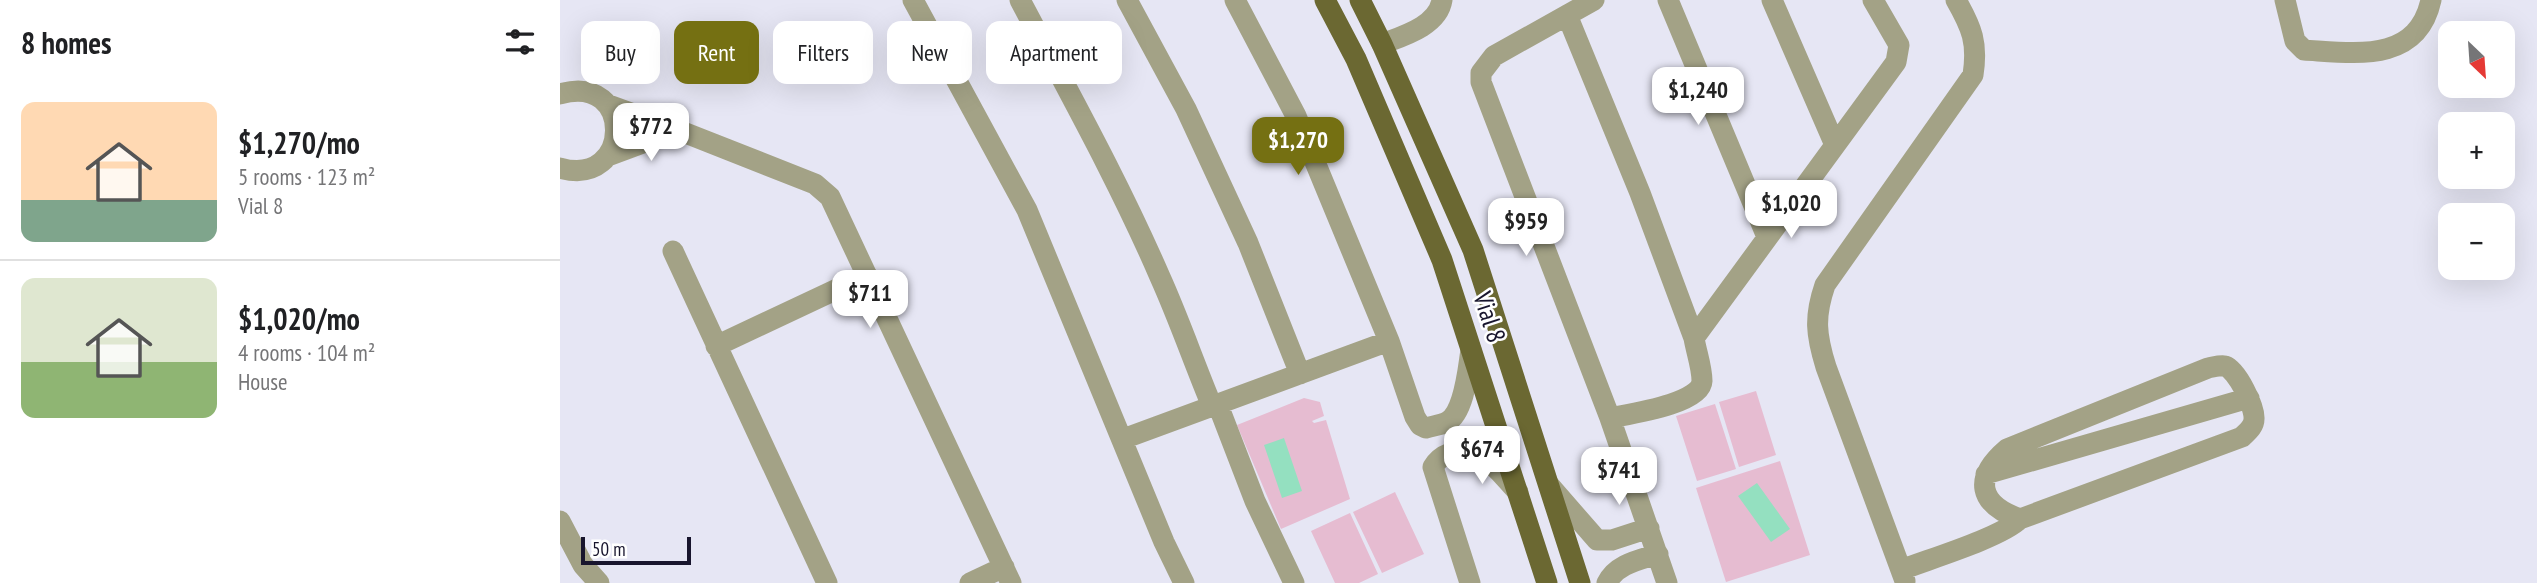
<!DOCTYPE html>
<html lang="en">
<head>
<meta charset="utf-8">
<style>
  body { margin:0; font-family:"PT Sans Narrow",sans-serif; background:#f2f2f2; color:#202124; height:100vh; display:flex; flex-direction:column; font-size:26px; white-space:nowrap }
  * { box-sizing:border-box; margin:0 }
  p { font-size:23px; color:#757577 }
  .icon { flex:none; width:38px; height:38px; fill:none; stroke:currentColor; stroke-width:2; stroke-linecap:round; stroke-linejoin:round }
  .map { position:relative; flex:1; overflow:hidden }
  .sheet { display:flex; flex-direction:column; background:#fff; width:560px }
  .sheet>* { flex:none }
  .top-card { position:absolute; left:21px; top:21px; width:665px; height:63px; display:flex; gap:14px }
  .needle { width:46px; rotate:155deg }
  .controls { position:absolute; left:1878px; top:21px; display:grid; gap:14px }
  .controls a { display:grid; place-items:center; width:77px; height:77px; border-radius:14px; background:#fff; box-shadow:0 7px 28px #0002; font-size:35px }
  .scale { position:absolute; left:21px; bottom:18px; width:110px; box-sizing:border-box; padding-left:7px; border:4px solid #18152d; border-top:0; font-size:19px; line-height:24px; white-space:nowrap; color:#18152d; -webkit-text-stroke:5px #fff; paint-order:stroke }
  .price { position:absolute; translate:-50% -60px; padding:0 16px; border-radius:14px; background:#fff; color:#222; font-size:23px; line-height:46px; filter:drop-shadow(0 2px 4px #0008) }
  .price::after { content:''; position:absolute; left:50%; top:42px; width:21px; height:16px; margin-left:-10px; background:inherit; clip-path:polygon(0 0,100% 0,50% 100%) }
  .price.selected { background:#757012; color:#fff }
  ul { padding:0; list-style:none }
  li { display:flex; align-items:center; gap:21px; height:175px; padding:0 21px }
  li+li { border-top:2px solid #e0e0e0 }
  li span { display:grid; place-items:center; flex:none; width:196px; height:140px; border-radius:14px; color:#555 }
  li>.icon { margin-inline-start:auto }
  span .icon { width:84px; height:84px; fill:#fffc; stroke-width:1 }
  li b { font-size:30px }
  h2 { display:flex; justify-content:space-between; align-items:center; height:84px; padding:0 21px; font-size:30px }
  .chip { padding:0 24px; border-radius:14px; background:#fff; box-shadow:0 7px 28px #0002; font-size:24px; line-height:63px }
  .chip.selected { background:#757012; color:#fff }
  main { display:flex; flex:1; min-height:0 }
  .map>svg:first-child { display:block }
</style>
</head>
<body>
<main>
<section class="sheet">
<h2>8 homes<svg class="icon" aria-label="filters" viewBox="0 0 24 24"><path d="M4 7h16M4 17h16"/><circle cx="9" cy="7" r="2"/><circle cx="15" cy="17" r="2"/></svg></h2>
<ul>
<li><span style="background:linear-gradient(#ffd9b3 70%,#7fa58c 0)"><svg class="icon" aria-label="home" viewBox="0 0 24 24"><path d="M3 11l9-7 9 7M6 9v11h12V9"/></svg></span><div><b>$1,270/mo</b><p>5 rooms · 123 m²</p><p>Vial 8</p></div></li>
<li><span style="background:linear-gradient(#dfe7d0 60%,#8fb573 0)"><svg class="icon" aria-label="home" viewBox="0 0 24 24"><path d="M3 11l9-7 9 7M6 9v11h12V9"/></svg></span><div><b>$1,020/mo</b><p>4 rooms · 104 m²</p><p>House</p></div></li>
</ul>
</section>
<div class="map">
<svg width="1977" height="583" viewBox="0 0 1977 583">
  <rect width="100%" height="100%" fill="#e6e6f4"/>
  <!-- green -->
  <path fill="#e6bcd1" d="M1196,391l20,64 -37,12 -20,-65z
    M744,398l16,4 4,14 -12,5 2,2 12,-3 24,79 -69,30 -44,-104z
    M1155,404l21,65 -39,12 -21,-65z
    M1220,461l30,94 -84,27 -30,-94z
    M835,492l29,62 -42,19 -29,-61z
    M790,513l28,61 -19,9h-24l-24,-52z"/>
  <!-- water -->
  <path fill="#94e0c0" d="M724,438l18,53 -20,7 -18,-53z
    M1197,483l33,46 -19,13 -33,-46z"/>
  <g fill="none" stroke-linecap="round" stroke-linejoin="round">
    <!-- minor -->
    <path stroke="#a3a286" stroke-width="21" d="M353,0l114,210 137,332 20,41
      M460,0c48,91 99,182 140,277 19,42 34,86 52,129
      M567,0l59,109 62,134 52,131
      M675,0l61,116 93,225 26,76 5,8 6,3c6,-2 15,-3 21,-6 18,-10 21,-54 24,-72
      M1034,0l-100,56 -13,17v9l129,336 57,165
      M1108,0l99,237
      M1212,0l63,145
      M1725,0l10,41 9,9c50,3 113,14 127,-50
      M1007,15l73,178 54,145
      M822,44c21,-8 56,-18 60,-44
      M0,94c75,-22 73,95 0,74
      M49,105l69,25 137,54 15,13 181,386
      M48,156l70,-26
      M113,251l154,332
      M156,346l151,-71
      M658,405l37,96 39,82
      M1050,418c19,-4 91,-14 92,-37 0,-14 -6,-30 -8,-43l202,-276 3,-17 -26,-45
      M563,439l266,-98
      M1426,474l263,-76
      M989,485l48,55h15l37,-12
      M0,521l23,44 16,18
      M1341,570c28,-11 99,-32 119,-51l222,-82c5,-5 12,-10 12,-18 1,-12 -17,-49 -29,-53 -5,-1 -11,1 -17,2l-201,81c-34,29 -29,55 13,70
      M1345,581l-79,-214c-10,-32 -12,-50 -1,-82l148,-210c5,-32 -1,-47 -17,-75
      M410,583l34,-16
      M910,583l-37,-116c4,-7 9,-11 17,-14 30,-12 49,20 68,39
      M1047,583c9,-19 32,-23 51,-29"/>
    <!-- major -->
    <path stroke="#6b6832" stroke-width="21" d="M765,0l31,59 86,201 105,323
      M800,0l22,44 91,206 107,333"/>
  </g>
  <g text-anchor="middle" dominant-baseline="central" stroke-width="5" stroke-linejoin="round" paint-order="stroke">
    <!-- street labels -->
    <g font-size="26" fill="#18152d" stroke="#fff">
      <text transform="translate(930 317) rotate(72)">Vial 8</text>
    </g>
  </g>
</svg>
<div class="controls">
<a><svg class="needle" viewBox="-14 -14 28 28"><path d="M0-13l5 13h-10z" fill="#e53935"/><path d="M0 13l5-13h-10z" fill="#757577"/></svg></a>
<a>+</a>
<a>−</a>
</div>
<div class="scale">50 m</div>
<b class="price" style="left:1138px;top:127px">$1,240</b>
<b class="price" style="left:91px;top:163px">$772</b>
<b class="price selected" style="left:738px;top:177px">$1,270</b>
<b class="price" style="left:1231px;top:240px">$1,020</b>
<b class="price" style="left:966px;top:258px">$959</b>
<b class="price" style="left:310px;top:330px">$711</b>
<b class="price" style="left:922px;top:486px">$674</b>
<b class="price" style="left:1059px;top:507px">$741</b>
<div class="top-card">
<a class="chip">Buy</a>
<a class="chip selected">Rent</a>
<a class="chip">Filters</a>
<a class="chip">New</a>
<a class="chip">Apartment</a>
</div>
</div>
</main>
</body>
</html>
